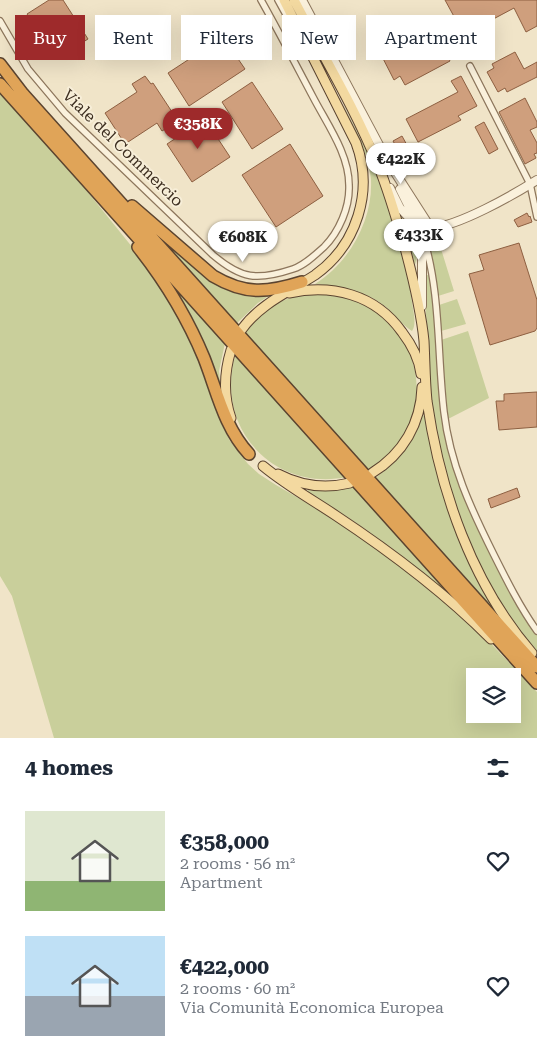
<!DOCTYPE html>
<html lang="en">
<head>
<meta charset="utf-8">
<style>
  body { margin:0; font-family:"Roboto Serif",serif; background:#f6f6f7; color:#1f2937; height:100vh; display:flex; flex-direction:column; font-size:19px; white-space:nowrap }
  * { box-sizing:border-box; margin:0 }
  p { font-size:16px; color:#747a83 }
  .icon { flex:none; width:28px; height:28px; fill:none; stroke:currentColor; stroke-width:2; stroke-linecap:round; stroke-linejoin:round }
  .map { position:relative; height:738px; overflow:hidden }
  .panel { display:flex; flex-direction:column; background:#fff; flex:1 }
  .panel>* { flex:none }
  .banner { position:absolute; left:15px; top:15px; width:508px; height:45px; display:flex; gap:10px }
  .buttons { position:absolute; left:466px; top:668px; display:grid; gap:10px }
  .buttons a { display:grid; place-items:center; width:55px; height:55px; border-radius:0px; background:#fff; box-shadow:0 5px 20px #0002; font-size:25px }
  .price { position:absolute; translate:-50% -42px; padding:0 11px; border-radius:18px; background:#fff; color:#222; font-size:16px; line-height:32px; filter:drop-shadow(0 1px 2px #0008) }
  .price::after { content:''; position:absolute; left:50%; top:30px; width:15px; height:11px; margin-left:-8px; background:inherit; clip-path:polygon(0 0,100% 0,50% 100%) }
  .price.selected { background:#9e2a2b; color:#fff }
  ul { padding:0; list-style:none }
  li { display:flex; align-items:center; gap:15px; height:125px; padding:0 25px }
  li span { display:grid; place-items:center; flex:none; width:140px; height:100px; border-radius:0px; color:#555 }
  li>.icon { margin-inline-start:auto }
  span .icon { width:60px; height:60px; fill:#fffc; stroke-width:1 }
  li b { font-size:21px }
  h2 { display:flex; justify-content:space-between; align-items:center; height:60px; padding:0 25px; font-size:21px }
  .tag { padding:0 18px; border-radius:0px; background:#fff; box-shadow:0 5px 20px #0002; font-size:18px; line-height:45px }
  .tag.selected { background:#9e2a2b; color:#fff }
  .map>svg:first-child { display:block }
</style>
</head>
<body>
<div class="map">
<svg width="537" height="738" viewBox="0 0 537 738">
  <rect width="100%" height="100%" fill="#f0e4c8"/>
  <!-- green -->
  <path fill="#c9cf9b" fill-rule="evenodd" d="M0,91l53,58 109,135 9,14 30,65 21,62 8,16 18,23 11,10 17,11 62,36 80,57 62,54 57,60v46h-483l-42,-142 -12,-20zM475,676h37v38h-37z
    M343,104c33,62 60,129 69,198 1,8 5,23 0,29 -10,-6 -17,-16 -26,-24 -20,-16 -46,-21 -71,-23 34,-21 58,-64 56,-104 -2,-27 -17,-52 -28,-76z
    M402,217c22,23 20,18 13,48z
    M159,234l53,45 43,15 15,1 -12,8 -22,21 -79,-89z
    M438,239l16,52 -16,5 -8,-51z
    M159,268l66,75 -6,28 1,10h-4z
    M427,275l4,1 10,136 7,37 21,61 51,98 17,27v19c-75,-94 -107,-198 -110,-318 0,-19 -4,-42 0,-61z
    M311,293c22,2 43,4 62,17 61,39 57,125 -5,160l-123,-136c13,-25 39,-37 66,-41z
    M457,299l9,25 -25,7 -2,-26z
    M468,331l21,67 -41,21 -7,-79z
    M236,353l111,124c-75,15 -134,-51 -111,-124z
    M422,415l5,2 20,88 55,114 -4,-1 -124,-139c23,-17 41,-36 48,-64z
    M355,487l115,128c-51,-46 -103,-90 -163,-122l1,-3 16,1z"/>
  <!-- building -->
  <path fill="#cf9f7d" stroke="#8d5f41" d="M49,0h14l25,39 -32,20 -29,-45z
    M445,0h92v26l-11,6 -12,-24 -45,24 -1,-2 -5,3z
    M429,21l21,40 -45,24 -5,-9 -6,4 -23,-45 10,-5 7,13z
    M223,37l22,32 -56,37 -21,-33z
    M515,52l9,17 13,-7v15l-30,15 -2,-4 -7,4 -11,-20 7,-4 -2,-4z
    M145,76l6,8 2,-1 25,38 -16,10 -5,-8 -32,21 -20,-31 32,-21 -5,-8z
    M461,76l16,30 -19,10 3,4 -43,22 -12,-23 52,-27 -7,-11z
    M252,82l31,47 -31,20 -30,-47z
    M525,98l12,24v5l-7,3 7,13v10l-3,1 2,4 -11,6 -26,-52z
    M205,119l25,38 -38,25 -25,-38z
    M484,122l14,27 -9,5 -14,-27z
    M402,136l6,11 -6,3 -2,-4 -3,2 -4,-7z
    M290,144l33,52 -47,31 -34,-52z
    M527,213l2,4 1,-1 2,6 -14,5 -4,-7z
    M519,243l18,57v28l-2,3 -45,14 -21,-71 15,-4 -5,-15z
    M537,392v35l-38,3 -3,-29h8v-7z
    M517,488l3,9 -29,11 -3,-9z"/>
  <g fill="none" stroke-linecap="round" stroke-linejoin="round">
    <defs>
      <path id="minor" d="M278,0l22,40
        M0,21l28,48 37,44 148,142c28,24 44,26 80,14 12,-4 22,-14 31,-22 15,-15 26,-40 25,-62 0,-31 -22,-61 -36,-88 -17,-32 -34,-65 -52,-97
        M470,66l60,118 7,33
        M423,236c18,57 14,117 21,176 6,52 27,97 50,143 13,26 26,52 43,76"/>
      <path id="tertiary" d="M302,0l85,160 43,67
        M390,188l10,20 12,13 4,-2
        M400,189l22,44
        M431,228c28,-2 82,-33 106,-48
        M422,306v-45l6,-23"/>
      <path id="primary" d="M294,0c28,54 61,108 84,165 11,27 19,55 27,83 8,30 16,62 19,93 1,20 1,40 3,60 13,90 45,183 105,252
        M289,293c43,-9 86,1 113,39 10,13 17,26 19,42
        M242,329c19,-26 47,-37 73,-54 42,-30 59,-84 41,-132l-72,-143
        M231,418c-8,-23 -7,-45 0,-68
        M263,466c23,19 48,33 72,49 56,37 109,77 156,124
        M372,473c31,-19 49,-50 50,-86
        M278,474c23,12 47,15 72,9"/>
      <path id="motorway" d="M0,64l23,30 514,573
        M0,84l537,599
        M132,206l81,70c32,19 54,17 89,6
        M138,247c27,34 49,70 66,111 13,33 20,69 45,96"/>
    </defs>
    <!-- minor casing -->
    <use href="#minor" stroke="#8d765c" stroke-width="8"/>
    <!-- tertiary casing -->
    <use href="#tertiary" stroke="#8d765c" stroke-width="10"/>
    <!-- primary casing -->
    <use href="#primary" stroke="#5b4430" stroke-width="11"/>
    <!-- motorway casing -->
    <use href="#motorway" stroke="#5b4430" stroke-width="14"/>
    <!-- minor -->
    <use href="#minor" stroke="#faf1dc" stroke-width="5.5"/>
    <!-- tertiary -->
    <use href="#tertiary" stroke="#faf1dc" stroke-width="8"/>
    <!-- primary -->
    <use href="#primary" stroke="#f3d9a0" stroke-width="9"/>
    <!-- motorway -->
    <use href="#motorway" stroke="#e0a458" stroke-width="11"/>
  </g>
  <g text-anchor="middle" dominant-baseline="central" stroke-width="4" stroke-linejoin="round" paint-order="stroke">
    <!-- street labels -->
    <g font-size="16" fill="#3d2e20" stroke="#f7eed8">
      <text transform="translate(123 148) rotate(44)">Viale del Commercio</text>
    </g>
  </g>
</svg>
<div class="buttons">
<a><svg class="icon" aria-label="layers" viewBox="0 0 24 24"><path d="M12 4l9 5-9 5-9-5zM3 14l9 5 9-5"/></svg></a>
</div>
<b class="price selected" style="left:198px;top:150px">€358K</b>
<b class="price" style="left:401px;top:185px">€422K</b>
<b class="price" style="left:419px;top:261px">€433K</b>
<b class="price" style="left:243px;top:263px">€608K</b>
<div class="banner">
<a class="tag selected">Buy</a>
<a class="tag">Rent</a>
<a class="tag">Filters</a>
<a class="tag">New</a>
<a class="tag">Apartment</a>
</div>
</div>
<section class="panel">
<h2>4 homes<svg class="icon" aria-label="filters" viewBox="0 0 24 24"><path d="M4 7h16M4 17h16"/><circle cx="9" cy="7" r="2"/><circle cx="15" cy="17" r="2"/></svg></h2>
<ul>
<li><span style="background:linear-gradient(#dfe7d0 70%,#8fb573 0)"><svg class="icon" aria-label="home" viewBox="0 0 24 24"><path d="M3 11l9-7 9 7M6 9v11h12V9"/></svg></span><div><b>€358,000</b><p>2 rooms · 56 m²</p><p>Apartment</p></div><svg class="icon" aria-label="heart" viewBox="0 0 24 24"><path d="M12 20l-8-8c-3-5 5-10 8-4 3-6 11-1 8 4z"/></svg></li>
<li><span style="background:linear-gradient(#bfe0f5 60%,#9aa5b1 0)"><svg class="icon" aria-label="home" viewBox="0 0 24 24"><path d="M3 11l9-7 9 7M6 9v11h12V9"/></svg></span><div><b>€422,000</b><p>2 rooms · 60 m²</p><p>Via Comunità Economica Europea</p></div><svg class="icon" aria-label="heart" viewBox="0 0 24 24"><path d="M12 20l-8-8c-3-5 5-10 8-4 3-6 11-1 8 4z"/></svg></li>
</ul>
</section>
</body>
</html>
